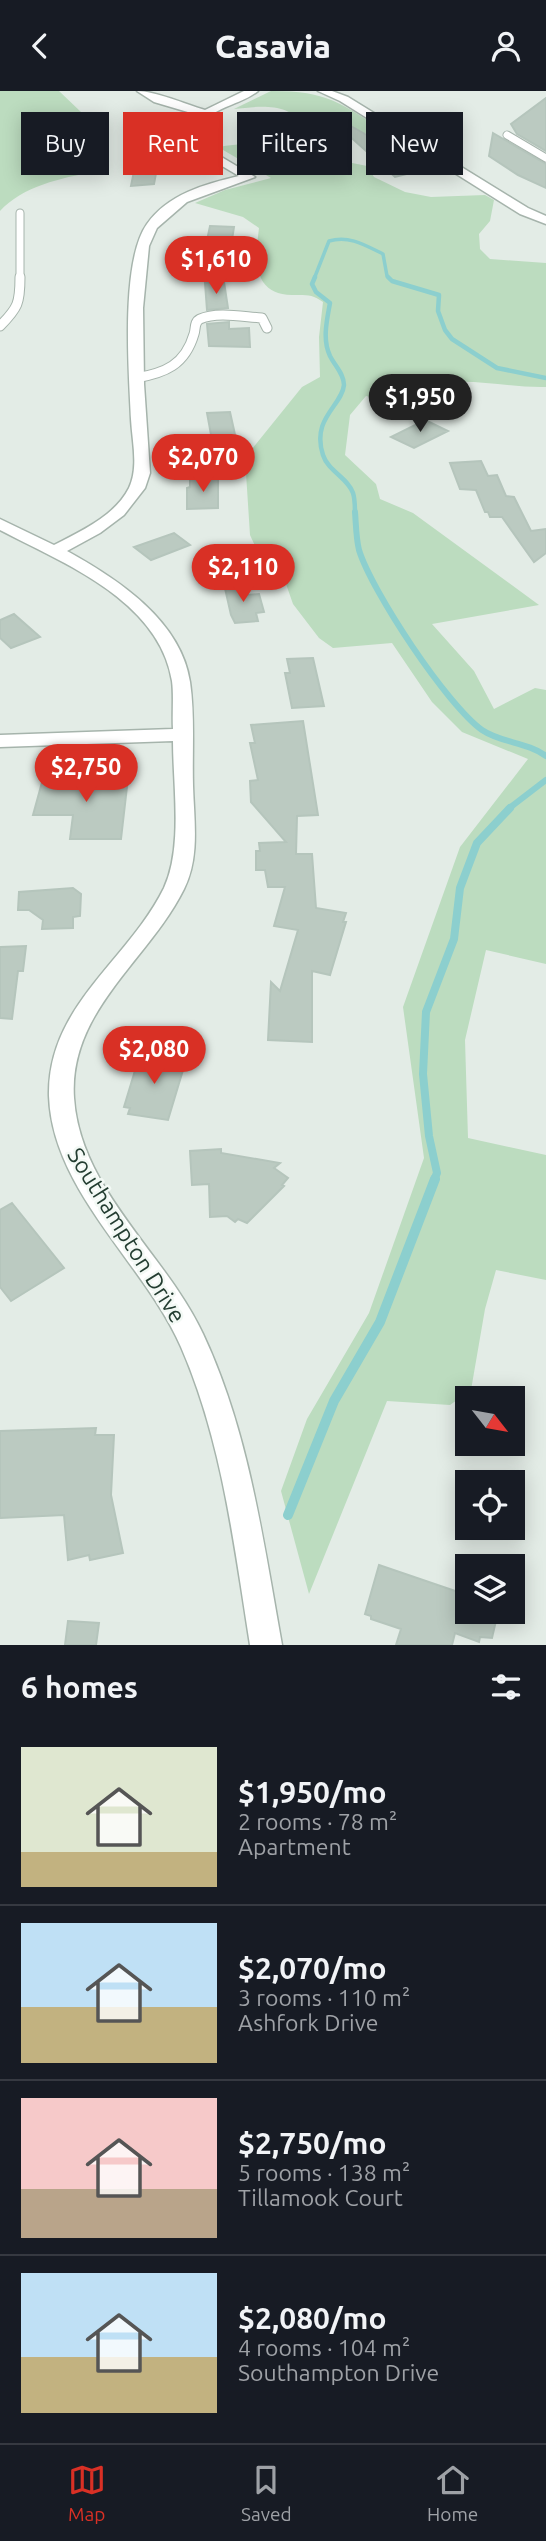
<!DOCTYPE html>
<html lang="en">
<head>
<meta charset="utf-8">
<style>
  body { margin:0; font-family:Ubuntu,sans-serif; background:#242831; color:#f1f3f6; height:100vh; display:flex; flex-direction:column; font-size:26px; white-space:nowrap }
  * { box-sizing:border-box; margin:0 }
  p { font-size:23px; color:#9ea1a6 }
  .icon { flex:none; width:38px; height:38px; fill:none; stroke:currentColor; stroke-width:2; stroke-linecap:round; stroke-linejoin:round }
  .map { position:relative; height:1554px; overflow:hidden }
  .drawer { display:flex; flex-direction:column; background:#171b24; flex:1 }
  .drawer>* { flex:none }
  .top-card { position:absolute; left:21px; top:21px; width:504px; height:63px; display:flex; gap:14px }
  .needle { width:46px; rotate:121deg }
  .fabs { position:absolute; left:455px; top:1295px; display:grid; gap:14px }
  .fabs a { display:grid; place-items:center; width:70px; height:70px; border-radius:0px; background:#171b24; box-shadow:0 4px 18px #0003; font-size:35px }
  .price { position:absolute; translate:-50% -60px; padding:0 16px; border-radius:24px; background:#d93025; color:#fff; font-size:23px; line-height:46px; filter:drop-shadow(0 2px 4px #0008) }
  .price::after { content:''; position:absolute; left:50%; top:42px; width:21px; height:16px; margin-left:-10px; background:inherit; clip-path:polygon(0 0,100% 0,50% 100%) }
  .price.on { background:#222; color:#fff }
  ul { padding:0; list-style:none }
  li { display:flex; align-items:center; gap:21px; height:175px; padding:0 21px }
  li+li { border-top:2px solid #363941 }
  li span { display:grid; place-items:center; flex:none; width:196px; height:140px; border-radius:0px; color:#555 }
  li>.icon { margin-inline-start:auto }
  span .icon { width:84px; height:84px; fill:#fffc; stroke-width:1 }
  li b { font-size:30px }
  h2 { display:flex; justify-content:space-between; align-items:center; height:84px; padding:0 21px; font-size:30px }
  .pill { padding:0 24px; border-radius:0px; background:#171b24; box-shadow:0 4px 18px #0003; font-size:24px; line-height:63px }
  .pill.on { background:#d93025; color:#fff }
  header { display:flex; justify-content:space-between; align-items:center; height:91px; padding:0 21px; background:#171b24; font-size:32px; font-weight:800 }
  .dock { display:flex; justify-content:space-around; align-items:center; height:98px; border-top:2px solid #363941; background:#171b24; font-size:19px; color:#9ea1a6 }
  .dock a { display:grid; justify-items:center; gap:4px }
  .dock .on { color:#d93025 }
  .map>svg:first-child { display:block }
</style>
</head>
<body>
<header><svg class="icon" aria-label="back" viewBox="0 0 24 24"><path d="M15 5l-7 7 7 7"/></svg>Casavia<svg class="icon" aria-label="person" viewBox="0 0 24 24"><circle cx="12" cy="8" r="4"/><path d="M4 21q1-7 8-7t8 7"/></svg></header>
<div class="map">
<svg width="546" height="1554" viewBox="0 0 546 1554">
  <rect width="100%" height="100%" fill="#e3ece6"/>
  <!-- green -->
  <path fill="#bcdcbf" d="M0,0h59l22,21 19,4 -5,11 10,6 -11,39c-33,6 -71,14 -94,39z
    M271,0c58,0 69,12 116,42l-58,1 -12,5 -3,8 4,9 49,10 7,11 31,15 26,5 54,-2 9,5 -4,21 -11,13 1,15 10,10 56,4v124c-39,1 -78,-11 -116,-2 -26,6 -36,18 -64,11l-16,19 -5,40 31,29 4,15 33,14 126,92 -107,19 42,47 20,38 41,-21 11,2v274l-60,-14 -21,90 3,98 78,17v125l-50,-10 -11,39 -14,81 -21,15 -63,-4 -78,193 -28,-103 26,-72 62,-106 55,-155 -21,-151 57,-160 68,-88 -66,-27 -30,-30 -40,-59 -59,5 -14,-10 -26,-34 -7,-20 -25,-25 -11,-24 -4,-62 6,-24 50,-62 18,-10 -1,-40 4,-35c-11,-8 -17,-7 -31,-7 -40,-1 -37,-36 -33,-67l-16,-11 -48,-14 30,-13 46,-12 -53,-31c23,-4 71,-5 87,-21 -17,-24 -45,-20 -71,-17z"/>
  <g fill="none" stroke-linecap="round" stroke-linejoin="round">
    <!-- stream-far4 -->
    <path stroke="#8ccfce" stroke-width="3.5" d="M314,188l15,-38c20,-6 36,4 54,13l4,22 3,3"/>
    <!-- stream-far3 -->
    <path stroke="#8ccfce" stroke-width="4.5" d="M315,186l-3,7 4,8 14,11c-3,17 -8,36 0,53 5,10 14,18 14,29 -2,21 -33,33 -21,70 5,16 25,23 30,38 2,6 2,15 2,21
      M388,186l4,4 47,14 -1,16 7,19 7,9 45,29 49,10"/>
    <!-- stream-far2 -->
    <path stroke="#8ccfce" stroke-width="6" d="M355,421c1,12 1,26 4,38 13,42 88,155 123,180 19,13 45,12 64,26
      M508,718l38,-29"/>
    <!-- stream-far1 -->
    <path stroke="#8ccfce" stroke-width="8" d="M434,1089l3,-7 -8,-37 -6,-62 3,-62 28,-73 6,-51 17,-45 33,-35"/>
    <!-- stream -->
    <path stroke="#8ccfce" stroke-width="10" d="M288,1424l46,-114 46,-79 55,-143"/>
  </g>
  <!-- building -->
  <path fill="#bbcac1" stroke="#b5c5bc" stroke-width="2" d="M546,7v53l-29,-17 -6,-10z
    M349,34l46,26 20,21 -20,5 -50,-45z
    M493,42l53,31v24l-28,-13 -29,-19z
    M139,56h22l-7,37 -23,2z
    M210,135l24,1 -3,19 -25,-1z
    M224,191l4,26 -21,2 -2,-27z
    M229,231v7l20,-1 1,19 -41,-1 -2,-22z
    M230,321l6,27 -24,1 -5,-27z
    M425,329l23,11 -34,17 -23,-11z
    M481,370l7,15 9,-1 9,21 8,1 17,34 15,-2v24l-12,9 -32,-45h-12l-2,-5h-3l-9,-22 -16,-1 -10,-26z
    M218,387v30l-31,1v-21l3,-1v-8z
    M174,442l16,12 -39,15 -17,-13z
    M243,492l3,12 13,-1 5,18 -8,1 2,8 -23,2 -4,-8 -7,-31z
    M14,523l26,23 -29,11 -11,-10v-18z
    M313,567l11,48 -32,2 -7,-35h5l-3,-14z
    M303,630l15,94 -21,1 -1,38h16l4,54 30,5 -3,9h3l-16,53 -18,-4v71l-44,-2 3,-58 9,9 18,-61 -24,-4 11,-39h-17l-3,-17h-9v-19h4l-1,-8 27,-1 -35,-40 -1,-21 8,-1 -8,-37h5l-4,-18z
    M44,684l84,3 -7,61h-51l3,-24h-40z
    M73,797l8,6 -1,22 -7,1v11l-31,1 1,-9 -14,-10h-11l1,-18z
    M26,855l-3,25h-5l-6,48 -12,-1v-71z
    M140,963l46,6 -18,60 -40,-6 2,-6 -6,-1z
    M221,1058v4l59,10 -6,5 14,10 -6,7 2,1 -37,37 -9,-4 -3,3 -8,-6 -17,1 -1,-33 -17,1 -2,-34z
    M12,1112l52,65 -53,33 -11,-14v-77z
    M96,1337l-1,7h19l-3,60 12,58 -33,7 -1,-5 -21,5 -4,-45 -64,3v-87z
    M379,1474l88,30v17h31l-6,26 -12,-1 -1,5 -24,-9 -3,12h-56l5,-16 -30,-10v-3l-6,-2z
    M68,1530l31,2 -3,22h-31z"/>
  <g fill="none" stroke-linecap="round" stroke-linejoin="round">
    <defs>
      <path id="service-far1" d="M507,44l39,23
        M20,122v66"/>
      <path id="service" d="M0,235c18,-18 20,-23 20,-49
        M136,287c29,-5 49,-13 58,-44 2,-6 0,-12 6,-15 17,-8 44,-2 62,-1l5,10"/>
      <path id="minor" d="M137,0c18,0 48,13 68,19l39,-19h14c-20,16 -53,16 -63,44l8,11 52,31 -68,25 -30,26 -8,18 -6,62 1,76 6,89 -5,15 -21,27 -24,18 -33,18c49,27 114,69 123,131 5,34 2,69 3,104 1,35 7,71 -9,103 -35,71 -116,122 -110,209 6,92 92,156 129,236 46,98 60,206 79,311h-32c-16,-101 -28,-204 -69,-298 -36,-83 -129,-156 -132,-251 -2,-90 79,-135 115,-208 19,-41 9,-102 9,-147l-173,6v-12l173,-6c-1,-15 1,-33 -1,-48 -13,-81 -109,-118 -172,-151v-11l54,26c27,-14 61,-29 75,-57 10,-21 3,-47 2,-69 -2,-46 -11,-157 16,-195 21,-30 58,-40 92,-48l-44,-26 -10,-15 2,-8 11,-12 -44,-13z
        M318,0h14l16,6 180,111 18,8v8l-26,-10 -180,-113z"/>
    </defs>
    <!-- service-far1 casing -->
    <use href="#service-far1" stroke="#a6b4ac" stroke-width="9"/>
    <!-- service casing -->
    <use href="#service" stroke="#a6b4ac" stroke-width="11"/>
    <!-- minor casing -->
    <use href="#minor" stroke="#a6b4ac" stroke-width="3"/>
    <!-- service-far1 -->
    <use href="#service-far1" stroke="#fff" stroke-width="7"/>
    <!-- service -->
    <use href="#service" stroke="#fff" stroke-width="9"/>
    <!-- minor -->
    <use href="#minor" fill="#fff" fill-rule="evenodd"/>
  </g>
  <g text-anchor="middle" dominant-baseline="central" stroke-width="5" stroke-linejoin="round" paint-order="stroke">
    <!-- street labels -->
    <g font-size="23" fill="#233d31" stroke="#f3f9f5">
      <text transform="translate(127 1144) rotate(58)">Southampton Drive</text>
    </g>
  </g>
</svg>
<div class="fabs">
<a><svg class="needle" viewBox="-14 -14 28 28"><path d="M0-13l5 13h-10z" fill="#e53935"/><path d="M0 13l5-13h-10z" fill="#9ea1a6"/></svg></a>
<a><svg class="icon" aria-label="locate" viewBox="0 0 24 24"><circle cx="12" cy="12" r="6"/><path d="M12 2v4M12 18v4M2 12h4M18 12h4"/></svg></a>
<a><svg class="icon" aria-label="layers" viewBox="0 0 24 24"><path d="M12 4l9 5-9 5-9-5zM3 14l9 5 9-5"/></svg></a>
</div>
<b class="price" style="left:216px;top:205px">$1,610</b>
<b class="price on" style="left:420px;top:343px">$1,950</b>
<b class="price" style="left:203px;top:403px">$2,070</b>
<b class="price" style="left:243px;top:513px">$2,110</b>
<b class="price" style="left:86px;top:713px">$2,750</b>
<b class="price" style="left:154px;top:995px">$2,080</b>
<div class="top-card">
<a class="pill">Buy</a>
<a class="pill on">Rent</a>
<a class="pill">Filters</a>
<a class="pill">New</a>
</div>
</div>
<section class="drawer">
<h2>6 homes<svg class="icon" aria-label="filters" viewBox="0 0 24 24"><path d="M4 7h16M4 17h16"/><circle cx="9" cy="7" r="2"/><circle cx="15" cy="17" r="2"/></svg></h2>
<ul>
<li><span style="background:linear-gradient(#dfe7d0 75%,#c2b280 0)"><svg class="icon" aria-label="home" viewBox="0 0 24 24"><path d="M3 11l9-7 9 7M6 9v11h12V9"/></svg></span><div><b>$1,950/mo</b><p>2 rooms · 78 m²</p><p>Apartment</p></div></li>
<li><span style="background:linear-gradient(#bfe0f5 60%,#c2b280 0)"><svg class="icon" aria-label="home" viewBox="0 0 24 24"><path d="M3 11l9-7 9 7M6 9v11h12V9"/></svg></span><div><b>$2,070/mo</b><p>3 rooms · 110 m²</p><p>Ashfork Drive</p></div></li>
<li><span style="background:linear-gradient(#f6c9c9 65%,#b9a48a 0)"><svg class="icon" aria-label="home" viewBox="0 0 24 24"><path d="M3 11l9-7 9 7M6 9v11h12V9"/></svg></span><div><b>$2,750/mo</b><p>5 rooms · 138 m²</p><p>Tillamook Court</p></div></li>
<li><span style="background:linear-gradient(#bfe0f5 60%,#c2b280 0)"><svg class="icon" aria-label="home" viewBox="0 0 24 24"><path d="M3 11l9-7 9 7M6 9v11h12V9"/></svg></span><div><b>$2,080/mo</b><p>4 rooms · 104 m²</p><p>Southampton Drive</p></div></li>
</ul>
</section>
<nav class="dock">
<a class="on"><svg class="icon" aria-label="map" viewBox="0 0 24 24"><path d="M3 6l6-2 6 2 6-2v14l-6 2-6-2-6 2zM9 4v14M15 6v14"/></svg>Map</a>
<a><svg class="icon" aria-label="saved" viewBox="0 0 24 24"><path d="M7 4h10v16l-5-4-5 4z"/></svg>Saved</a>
<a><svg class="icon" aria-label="home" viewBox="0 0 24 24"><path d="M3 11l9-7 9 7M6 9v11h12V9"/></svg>Home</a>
</nav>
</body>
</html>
